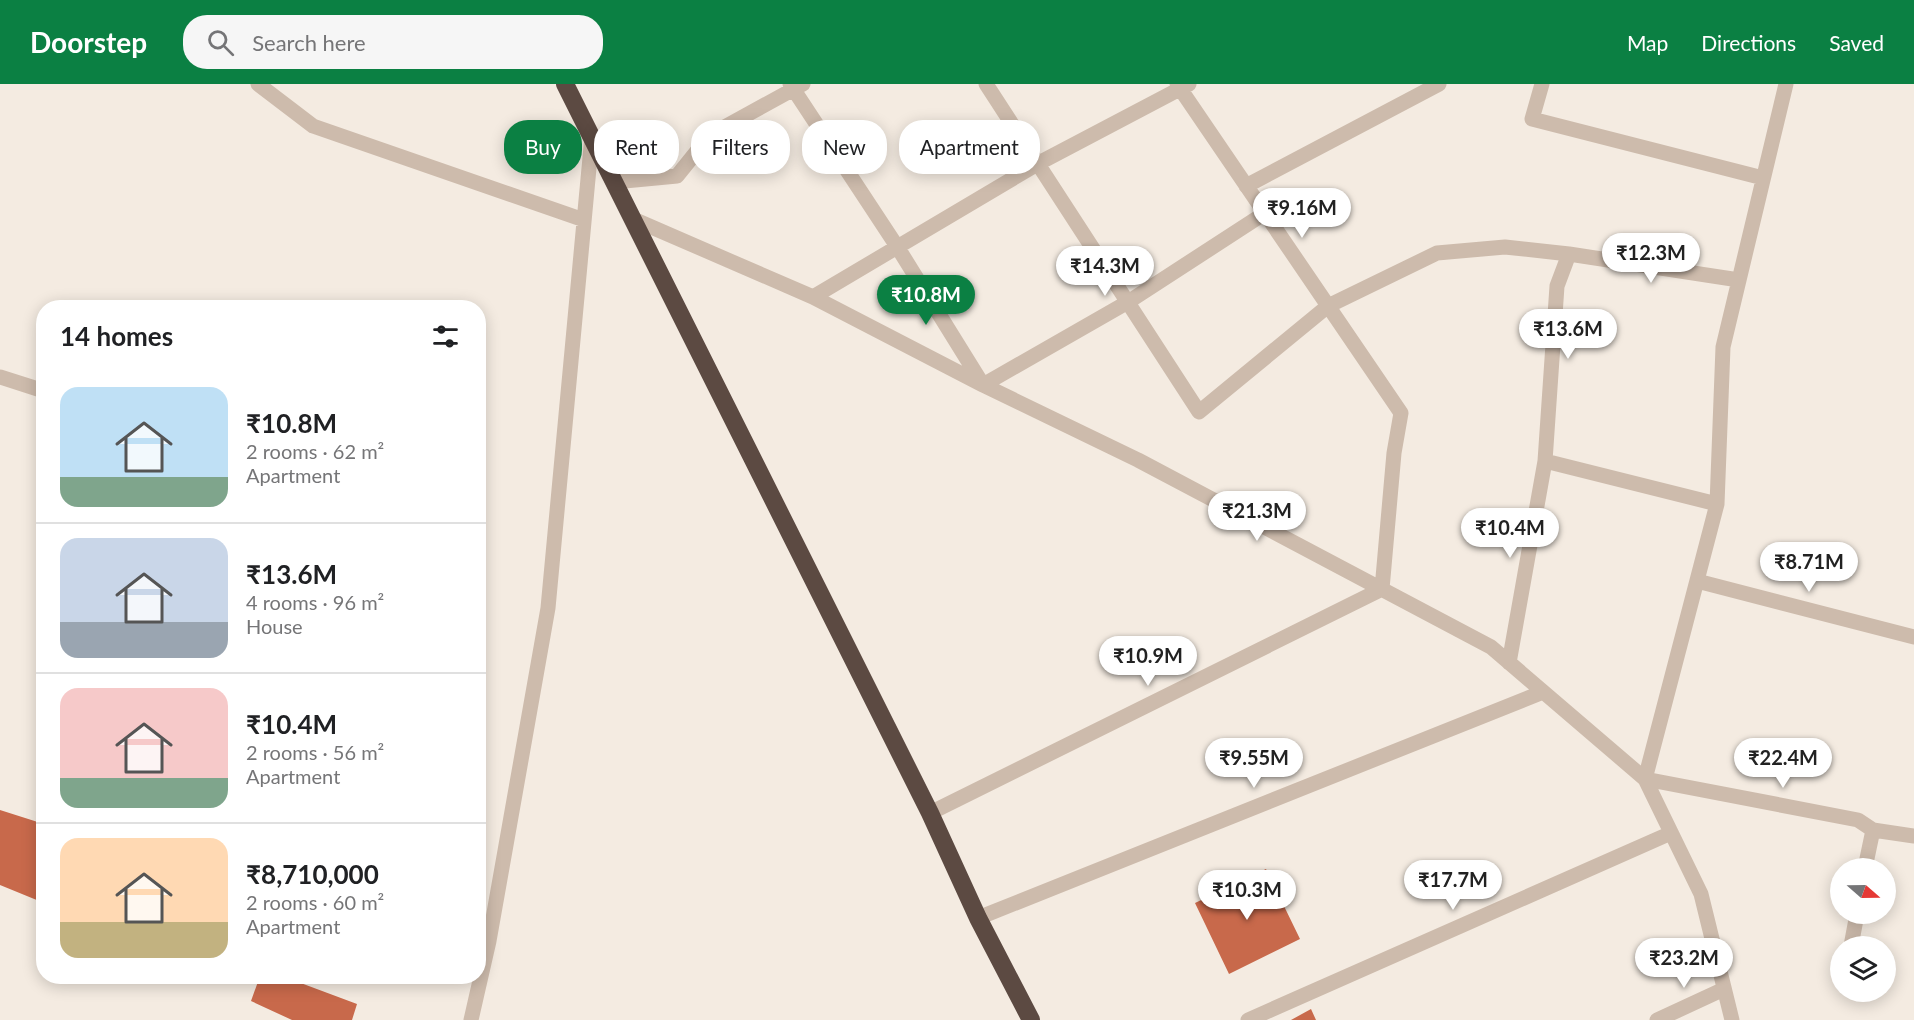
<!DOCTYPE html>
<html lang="en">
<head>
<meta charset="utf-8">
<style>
  body { margin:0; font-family:Lato,sans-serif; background:#f6f6f6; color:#202124; height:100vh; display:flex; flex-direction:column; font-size:22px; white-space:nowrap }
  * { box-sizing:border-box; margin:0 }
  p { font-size:20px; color:#757577 }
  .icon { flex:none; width:33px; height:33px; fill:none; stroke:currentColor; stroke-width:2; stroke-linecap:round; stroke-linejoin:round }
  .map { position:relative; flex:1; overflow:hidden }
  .side { position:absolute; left:36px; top:216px; width:450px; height:684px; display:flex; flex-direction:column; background:#fff; border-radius:24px; box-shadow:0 3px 15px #0003 }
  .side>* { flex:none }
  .banner { position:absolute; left:504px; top:36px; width:570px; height:54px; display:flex; gap:12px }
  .needle { width:39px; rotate:110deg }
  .controls { position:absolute; left:1830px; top:774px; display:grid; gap:12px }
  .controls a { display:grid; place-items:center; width:66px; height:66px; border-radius:50%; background:#fff; box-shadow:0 3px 15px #0003; font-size:30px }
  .price { position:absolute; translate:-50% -51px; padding:0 14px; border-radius:21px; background:#fff; color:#222; font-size:20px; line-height:39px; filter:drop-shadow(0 2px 3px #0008) }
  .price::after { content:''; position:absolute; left:50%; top:36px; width:18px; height:14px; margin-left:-9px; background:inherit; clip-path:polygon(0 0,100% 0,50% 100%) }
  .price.current { background:#0b8043; color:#fff }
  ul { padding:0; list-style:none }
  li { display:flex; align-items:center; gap:18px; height:150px; padding:0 24px }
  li+li { border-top:2px solid #e0e0e0 }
  li span { display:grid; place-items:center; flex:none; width:168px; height:120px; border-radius:18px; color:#555 }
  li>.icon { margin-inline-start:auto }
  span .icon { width:72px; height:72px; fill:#fffc; stroke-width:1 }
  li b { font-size:26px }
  h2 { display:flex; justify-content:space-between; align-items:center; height:72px; padding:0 24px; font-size:26px }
  .chip { padding:0 21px; border-radius:24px; background:#fff; box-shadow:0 3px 15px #0003; font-size:21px; line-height:54px }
  .chip.current { background:#0b8043; color:#fff }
  header { display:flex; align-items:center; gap:36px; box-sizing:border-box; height:84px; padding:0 30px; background:#0b8043; color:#fff }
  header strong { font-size:28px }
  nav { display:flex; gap:33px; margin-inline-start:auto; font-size:21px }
  .search { width:420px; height:54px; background:#f6f6f6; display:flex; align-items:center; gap:15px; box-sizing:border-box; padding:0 21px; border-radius:24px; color:#757577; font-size:22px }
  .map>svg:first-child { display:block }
</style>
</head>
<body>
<header>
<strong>Doorstep</strong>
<div class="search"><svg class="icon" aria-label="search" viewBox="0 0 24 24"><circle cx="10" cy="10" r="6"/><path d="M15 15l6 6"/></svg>Search here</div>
<nav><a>Map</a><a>Directions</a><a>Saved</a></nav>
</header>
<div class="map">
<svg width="1914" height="936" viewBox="0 0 1914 936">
  <rect width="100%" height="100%" fill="#f4ebe1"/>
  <!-- building -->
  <path fill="#c8694b" d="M0,726l44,14v79l-44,-18z
    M1266,785l34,70 -71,35 -34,-71z
    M260,892h22l75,28 -5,16h-60l-41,-19z
    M1311,925l5,11h-25z"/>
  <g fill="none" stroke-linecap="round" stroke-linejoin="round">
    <!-- minor -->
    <path stroke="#cdbbac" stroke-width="15" d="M258,0l55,42 271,94
      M790,0l108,164 85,137 145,-83 137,-89
      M986,0l213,328 129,-106 109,-53 68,-6 64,7 170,26
      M1542,0l-10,35 231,59
      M1786,0l-63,263 -6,157 -72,275 213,41 15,10 41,6
      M614,98l63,-6 33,-41 93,-51
      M1246,102l193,-102
      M633,135l180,78 170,88 155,75 353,187 154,132 56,115 31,126
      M813,213l226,-134 150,-79
      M0,293l44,14
      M1545,377l172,43
      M1697,497l217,56
      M1509,579l36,-202 12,-175 12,-32
      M930,729l452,-224 12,-136 7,-40 -224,-329
      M1865,784l8,-38
      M978,834l565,-226
      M1851,862l6,-32
      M471,936l18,-79 59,-333 44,-472
      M1248,936l423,-187
      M1657,936l67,-31"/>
    <!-- highway -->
    <path stroke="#5c4a42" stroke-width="18" d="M565,0l365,729 48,105 53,102"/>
  </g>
</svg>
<div class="controls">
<a><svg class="needle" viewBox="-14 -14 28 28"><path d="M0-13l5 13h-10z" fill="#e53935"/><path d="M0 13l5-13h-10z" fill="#757577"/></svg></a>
<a><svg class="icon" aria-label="layers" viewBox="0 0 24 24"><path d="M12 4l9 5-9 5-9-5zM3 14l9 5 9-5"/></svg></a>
</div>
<b class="price" style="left:1302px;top:155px">₹9.16M</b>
<b class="price" style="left:1651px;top:200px">₹12.3M</b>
<b class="price" style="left:1105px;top:213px">₹14.3M</b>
<b class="price current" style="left:926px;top:242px">₹10.8M</b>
<b class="price" style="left:1568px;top:276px">₹13.6M</b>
<b class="price" style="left:1257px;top:458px">₹21.3M</b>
<b class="price" style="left:1510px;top:475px">₹10.4M</b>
<b class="price" style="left:1809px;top:509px">₹8.71M</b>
<b class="price" style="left:1148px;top:603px">₹10.9M</b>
<b class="price" style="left:1254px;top:705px">₹9.55M</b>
<b class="price" style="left:1783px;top:705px">₹22.4M</b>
<b class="price" style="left:1453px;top:827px">₹17.7M</b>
<b class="price" style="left:1247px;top:837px">₹10.3M</b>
<b class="price" style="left:1684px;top:905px">₹23.2M</b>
<div class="banner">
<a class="chip current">Buy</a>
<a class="chip">Rent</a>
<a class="chip">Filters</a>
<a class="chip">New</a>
<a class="chip">Apartment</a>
</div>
<section class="side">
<h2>14 homes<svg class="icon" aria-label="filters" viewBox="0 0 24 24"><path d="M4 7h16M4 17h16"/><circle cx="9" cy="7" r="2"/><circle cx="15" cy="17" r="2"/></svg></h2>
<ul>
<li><span style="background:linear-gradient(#bfe0f5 75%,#7fa58c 0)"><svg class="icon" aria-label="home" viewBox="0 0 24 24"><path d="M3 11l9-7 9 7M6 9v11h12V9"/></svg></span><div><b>₹10.8M</b><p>2 rooms · 62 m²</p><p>Apartment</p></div></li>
<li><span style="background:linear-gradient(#c9d6e8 70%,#9aa5b1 0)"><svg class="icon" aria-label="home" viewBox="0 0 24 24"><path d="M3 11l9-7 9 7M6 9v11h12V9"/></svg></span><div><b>₹13.6M</b><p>4 rooms · 96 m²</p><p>House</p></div></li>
<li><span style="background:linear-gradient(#f6c9c9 75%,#7fa58c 0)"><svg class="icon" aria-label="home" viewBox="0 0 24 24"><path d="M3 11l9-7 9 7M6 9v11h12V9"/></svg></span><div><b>₹10.4M</b><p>2 rooms · 56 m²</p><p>Apartment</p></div></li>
<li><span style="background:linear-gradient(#ffd9b3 70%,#c2b280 0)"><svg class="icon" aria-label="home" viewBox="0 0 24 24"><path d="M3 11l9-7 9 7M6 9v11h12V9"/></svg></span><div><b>₹8,710,000</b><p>2 rooms · 60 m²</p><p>Apartment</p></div></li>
</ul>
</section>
</div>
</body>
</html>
